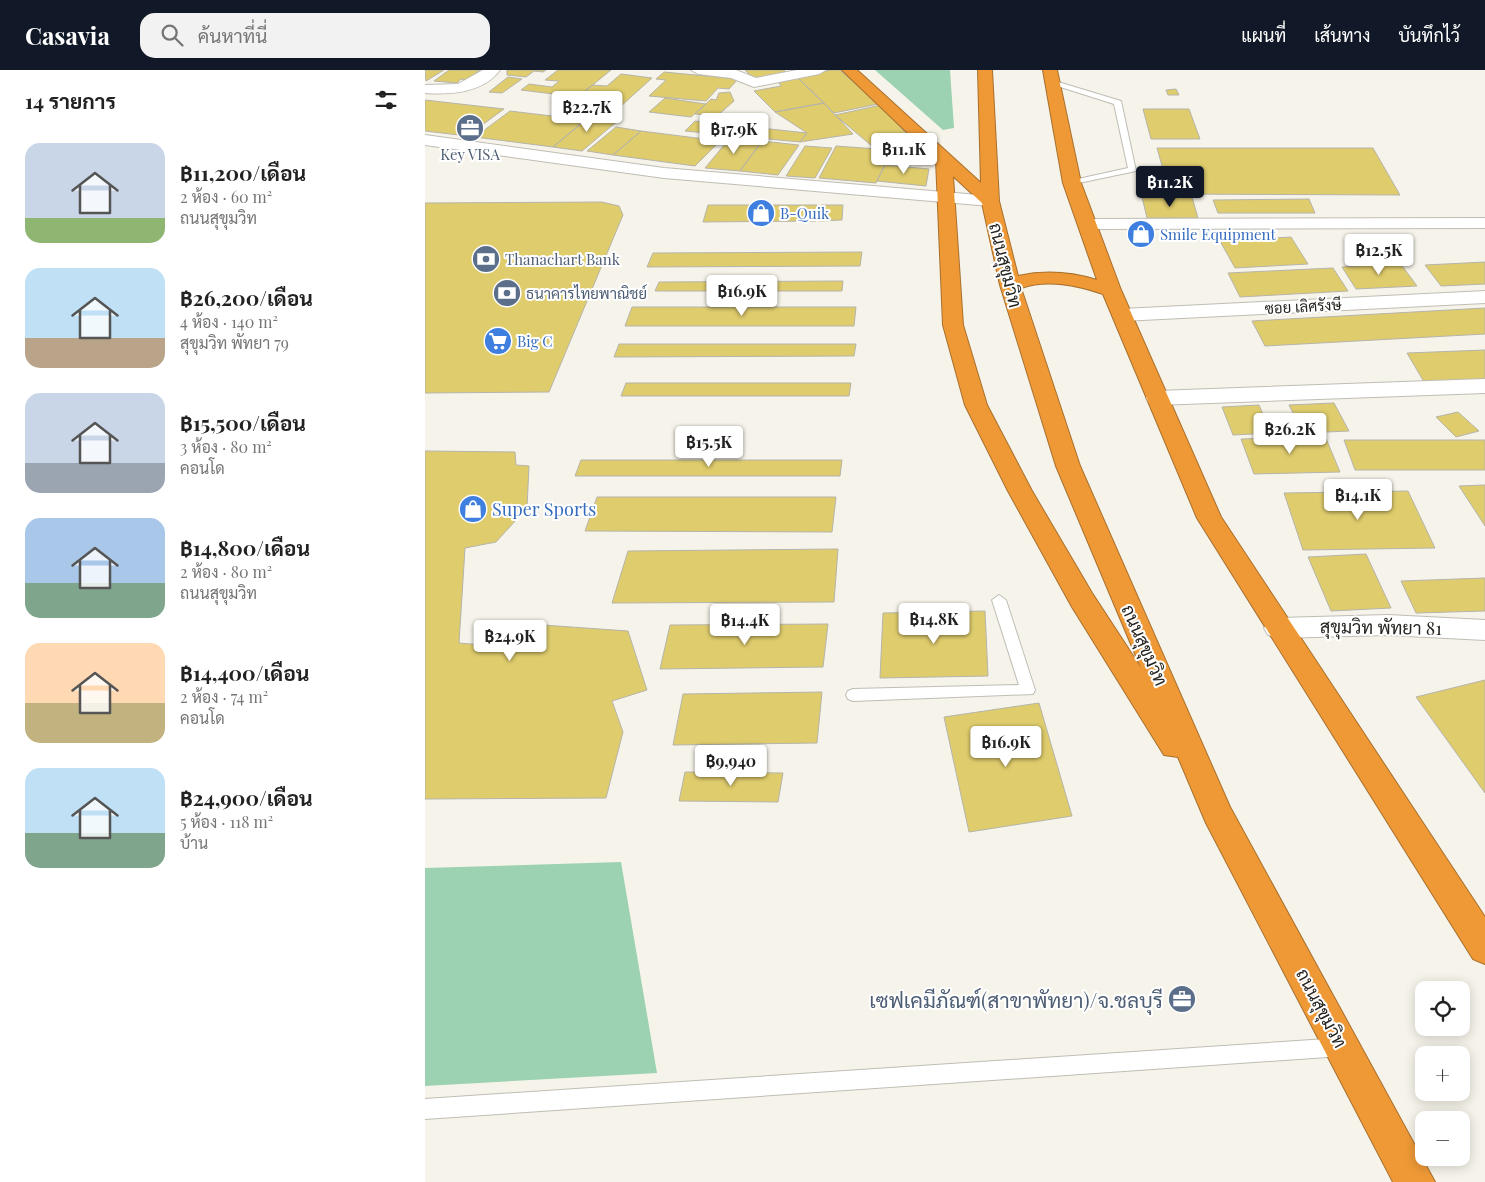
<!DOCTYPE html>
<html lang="th">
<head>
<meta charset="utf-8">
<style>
  body { margin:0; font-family:"Playfair Display",Sarabun,serif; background:#f2f2f2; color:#222; height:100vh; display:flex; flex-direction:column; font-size:19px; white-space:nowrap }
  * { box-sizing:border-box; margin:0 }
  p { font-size:16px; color:#767676 }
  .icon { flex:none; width:28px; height:28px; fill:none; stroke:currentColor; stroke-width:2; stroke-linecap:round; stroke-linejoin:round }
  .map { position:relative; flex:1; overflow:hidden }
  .sheet { display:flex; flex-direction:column; background:#fff; width:425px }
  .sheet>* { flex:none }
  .buttons { position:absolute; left:990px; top:911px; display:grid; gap:10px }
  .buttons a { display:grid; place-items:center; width:55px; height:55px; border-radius:10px; background:#fff; box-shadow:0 2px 12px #0003; font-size:25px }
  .price { position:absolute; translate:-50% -42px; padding:0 11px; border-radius:5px; background:#fff; color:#222; font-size:16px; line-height:32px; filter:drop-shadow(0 1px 2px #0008) }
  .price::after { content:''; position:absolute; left:50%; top:30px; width:15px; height:11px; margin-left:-8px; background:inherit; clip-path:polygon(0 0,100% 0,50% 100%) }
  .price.on { background:#111827; color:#fff }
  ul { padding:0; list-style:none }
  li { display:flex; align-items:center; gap:15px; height:125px; padding:0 25px }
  li span { display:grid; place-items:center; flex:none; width:140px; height:100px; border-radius:15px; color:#555 }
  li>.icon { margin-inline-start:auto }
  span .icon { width:60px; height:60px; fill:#fffc; stroke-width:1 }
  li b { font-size:21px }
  h2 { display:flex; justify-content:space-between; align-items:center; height:60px; padding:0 25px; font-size:21px }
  header { display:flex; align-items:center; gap:30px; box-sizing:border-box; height:70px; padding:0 25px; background:#111827; color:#fff }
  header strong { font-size:24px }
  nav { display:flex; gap:28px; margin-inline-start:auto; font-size:18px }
  .search { width:350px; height:45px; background:#f2f2f2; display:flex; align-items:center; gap:12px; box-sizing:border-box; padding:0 18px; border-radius:15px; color:#767676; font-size:19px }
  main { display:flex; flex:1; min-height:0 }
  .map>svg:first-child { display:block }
</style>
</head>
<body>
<header>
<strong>Casavia</strong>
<div class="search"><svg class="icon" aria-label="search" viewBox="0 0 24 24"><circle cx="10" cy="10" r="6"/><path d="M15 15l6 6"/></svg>ค้นหาที่นี่</div>
<nav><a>แผนที่</a><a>เส้นทาง</a><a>บันทึกไว้</a></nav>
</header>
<main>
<section class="sheet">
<h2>14 รายการ<svg class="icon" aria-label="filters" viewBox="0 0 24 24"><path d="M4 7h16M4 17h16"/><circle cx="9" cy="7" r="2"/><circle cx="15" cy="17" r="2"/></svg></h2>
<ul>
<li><span style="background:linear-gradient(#c9d6e8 75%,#8fb573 0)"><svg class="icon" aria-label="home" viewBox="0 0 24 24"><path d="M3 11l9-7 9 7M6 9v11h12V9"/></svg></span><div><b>฿11,200/เดือน</b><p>2 ห้อง · 60 m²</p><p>ถนนสุขุมวิท</p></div></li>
<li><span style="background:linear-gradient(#bfe0f5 70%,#b9a48a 0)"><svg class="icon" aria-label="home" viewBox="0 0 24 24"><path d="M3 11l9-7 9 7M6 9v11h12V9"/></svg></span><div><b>฿26,200/เดือน</b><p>4 ห้อง · 140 m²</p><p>สุขุมวิท พัทยา 79</p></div></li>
<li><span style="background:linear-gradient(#c9d6e8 70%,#9aa5b1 0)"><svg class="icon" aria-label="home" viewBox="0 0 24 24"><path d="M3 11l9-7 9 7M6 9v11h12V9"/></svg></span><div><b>฿15,500/เดือน</b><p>3 ห้อง · 80 m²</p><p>คอนโด</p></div></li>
<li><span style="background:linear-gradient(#a9c7e8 65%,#7fa58c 0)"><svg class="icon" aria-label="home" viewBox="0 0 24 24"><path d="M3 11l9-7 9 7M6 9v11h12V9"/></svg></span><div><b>฿14,800/เดือน</b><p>2 ห้อง · 80 m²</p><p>ถนนสุขุมวิท</p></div></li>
<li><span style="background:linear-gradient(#ffd9b3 60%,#c2b280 0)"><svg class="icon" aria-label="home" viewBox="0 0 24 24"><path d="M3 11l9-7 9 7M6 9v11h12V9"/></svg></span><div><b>฿14,400/เดือน</b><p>2 ห้อง · 74 m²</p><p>คอนโด</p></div></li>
<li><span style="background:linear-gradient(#bfe0f5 65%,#7fa58c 0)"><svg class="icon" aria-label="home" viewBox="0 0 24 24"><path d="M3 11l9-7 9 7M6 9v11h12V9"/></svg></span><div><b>฿24,900/เดือน</b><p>5 ห้อง · 118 m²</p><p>บ้าน</p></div></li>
</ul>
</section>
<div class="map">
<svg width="1060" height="1112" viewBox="0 0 1060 1112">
  <rect width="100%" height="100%" fill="#f6f4ea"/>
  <!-- green -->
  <path fill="#9cd2b2" d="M450,0h75l4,58 -11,2z
    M196,792l36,211 -232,13v-218z"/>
  <!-- building -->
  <path fill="#dfcc6d" stroke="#b6b4aa" d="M0,0h19l-18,11z
    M24,0h31l-13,10 -6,-1 -4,4 -23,-2z
    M82,0h39l-3,2 -9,-1 -8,6 -19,-2z
    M133,0h53l-33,27 -57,-7 8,-6 23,3 7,-6 -14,-1z
    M320,0h39l3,3 -32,7z
    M406,0h9l38,34 -44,9 -37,-36z
    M239,2l74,7 -9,10 -11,-1 -12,13 -57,-5 17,-16 -10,-1z
    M196,4l31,4 -32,29 -48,-5 20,-17 15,1z
    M83,7l14,2 -20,14 -13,-1z
    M372,7l27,26 -49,9 -21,-21 27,-5 -3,-5z
    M751,19l3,6h-11l-2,-5z
    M305,22l4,9 -17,15 -22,-2 16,-15 5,1 3,-7z
    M240,28l41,6 -15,13 -42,-5z
    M0,30l79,9 -37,27 -42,-5z
    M399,33l29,31 -53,8 7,-9 -32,-21z
    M456,35l29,33 -38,8 -37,-31z
    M718,39h46l11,30h-49z
    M85,41l75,9 -32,27 -78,-10z
    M168,44l28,4 -39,33 -29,-4z
    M270,51l112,12 -7,9 -115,-11z
    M191,57l25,4 -28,24 -26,-4z
    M216,61l79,10 -25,25 -82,-11z
    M305,68l32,3 -22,30 -35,-3z
    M337,71l37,4 -21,30 -38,-4z
    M380,76l27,2 -17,30 -29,-2z
    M411,76l56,4 -16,33 -57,-5z
    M732,78h216l27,47 -230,-1z
    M460,95l44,4 -3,17 -49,-5z
    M717,127h50l6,21h-51z
    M884,129l6,14h-97l-5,-13z
    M177,132l17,4 4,9 -74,177 -124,1v-190z
    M283,135h109l-1,16 -113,1z
    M396,135h22l-1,15 -23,1z
    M866,167l17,27 -73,4 -15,-27z
    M437,182l-2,14 -213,1 6,-14z
    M1060,192v22l-44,2 -16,-21z
    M975,193l17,23 -61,3 -14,-22z
    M908,198l15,23 -108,6 -12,-24z
    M418,211l-1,10h-187l4,-9z
    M207,237h224l-2,19h-229z
    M1060,238v26l-220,12 -13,-25z
    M194,274h237l-2,12 -240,1z
    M1060,280v29l-61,3 -17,-29z
    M201,313h225l-2,13h-228z
    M909,333l15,28 -46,2 -14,-28z
    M834,335l12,28 -38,2 -11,-28z
    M1033,342l21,19 -23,6 -20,-20z
    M900,366l15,36 -86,2 -13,-35z
    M919,370h141v30h-130z
    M0,381l90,1 1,13 13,1 -2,42 -31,34 -31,6 -6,95 73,6 11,-24 85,6 19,59 -35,11 11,31 -17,66 -181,1z
    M156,390h261l-2,16h-265z
    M1060,415v41l-26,-40z
    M983,421l27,57 -132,2 -19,-57z
    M172,427h239l-4,35 -247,-1z
    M413,479l-4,53 -222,1 16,-52z
    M941,484l25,54 -60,3 -23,-54z
    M1060,508v33l-69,2 -15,-32z
    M560,541l3,65 -108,2 3,-65z
    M403,554l-5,43 -163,2 10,-44z
    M1060,610v113l-69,-96z
    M397,622l-5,51 -144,2 10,-51z
    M614,633l33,113 -103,16 -25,-115z
    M260,702l98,1 -5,29 -99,-1z"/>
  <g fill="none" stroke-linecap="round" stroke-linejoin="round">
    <defs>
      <path id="lane" d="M623,9l73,22 15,70 -67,14v-4l59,-13 -14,-64 -66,-21z
        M574,525l7,5 29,90 -2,4 -180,7 -5,-2 -2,-4 2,-4 5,-2 166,-4 -27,-85z
        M917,968l7,2 2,7 -2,7 -7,2 -917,63v-20z"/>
      <path id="street" d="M58,0h17c-17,23 -49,25 -75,23v-8l33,-1z
        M266,0h45l20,8 41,-8h29l-7,4 -65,13 -23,-9 -33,-4z
        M0,65l239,33 326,28 6,1 3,4 -3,4 -6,1 -326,-28 -239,-33z
        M1060,148v10l-398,1 -6,-1 -3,-4 3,-4 6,-1z
        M1060,221v12l-363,18 -7,-2 -3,-4 3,-4 7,-2z
        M1060,309v14l-328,12 -8,-2 -3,-5 3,-5 8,-2z
        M963,545l97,5v20l-97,-5 -110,3 -10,-3 -4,-7 4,-7 10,-3z"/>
      <path id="highway" d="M417,0h15l124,113 -3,-113h14l7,131 19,75c27,-6 53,-4 79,4l-34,-97 -20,-113h14l24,113 40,107 100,227 264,400v47l-12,-5 -276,-441 -94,-224c-27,-9 -55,-15 -82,-6l59,178 150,341 205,375h-42l-187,-359 -28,-66 -14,-2 -92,-148 -64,-116 -43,-86 -22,-80 -7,-165zM528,106l29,27 18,82 56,181 85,202 -49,-75 -60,-102 -45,-86 -24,-80z"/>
    </defs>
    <!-- lane casing -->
    <use href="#lane" stroke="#bfbdb4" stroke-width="2"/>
    <!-- street casing -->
    <use href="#street" stroke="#bfbdb4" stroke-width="2"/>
    <!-- highway casing -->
    <use href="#highway" stroke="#a8702f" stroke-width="2"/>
    <!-- lane -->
    <use href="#lane" fill="#fff" fill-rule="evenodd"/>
    <!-- street -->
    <use href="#street" fill="#fff" fill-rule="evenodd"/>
    <!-- highway -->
    <use href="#highway" fill="#ee9936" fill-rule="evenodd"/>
  </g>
  <!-- icons -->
  <defs>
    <symbol id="office-disc" viewBox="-11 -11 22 22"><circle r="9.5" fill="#5c6f8a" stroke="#fff"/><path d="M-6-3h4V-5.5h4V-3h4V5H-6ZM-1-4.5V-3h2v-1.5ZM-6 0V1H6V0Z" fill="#fff"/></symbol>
    <symbol id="shop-disc" viewBox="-11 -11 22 22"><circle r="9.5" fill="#3f7fe0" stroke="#fff"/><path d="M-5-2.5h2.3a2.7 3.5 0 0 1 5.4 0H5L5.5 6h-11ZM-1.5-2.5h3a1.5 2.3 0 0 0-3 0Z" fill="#fff"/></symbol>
    <symbol id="bank-disc" viewBox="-11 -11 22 22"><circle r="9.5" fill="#5c6f8a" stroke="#fff"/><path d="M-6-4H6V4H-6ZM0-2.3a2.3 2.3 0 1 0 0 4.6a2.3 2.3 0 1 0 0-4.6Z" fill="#fff"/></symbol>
    <symbol id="supermarket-disc" viewBox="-11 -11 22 22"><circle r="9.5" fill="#3f7fe0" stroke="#fff"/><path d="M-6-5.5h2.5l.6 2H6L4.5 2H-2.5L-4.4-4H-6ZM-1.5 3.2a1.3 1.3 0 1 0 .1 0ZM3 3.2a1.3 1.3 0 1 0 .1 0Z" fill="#fff"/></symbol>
  </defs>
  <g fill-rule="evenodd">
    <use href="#office-disc" x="29" y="42" width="32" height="32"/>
    <use href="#shop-disc" x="320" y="127" width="32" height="32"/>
    <use href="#shop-disc" x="700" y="148" width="32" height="32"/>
    <use href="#bank-disc" x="45" y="173" width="32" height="32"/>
    <use href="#bank-disc" x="66" y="207" width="32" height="32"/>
    <use href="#supermarket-disc" x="57" y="255" width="32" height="32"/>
    <use href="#shop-disc" x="32" y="423" width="32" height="32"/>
    <use href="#office-disc" x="741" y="913" width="32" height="32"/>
  </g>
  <g text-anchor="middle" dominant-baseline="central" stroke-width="4" stroke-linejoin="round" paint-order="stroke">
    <!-- far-service labels -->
    <g font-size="15" fill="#4e5e75" stroke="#fff" text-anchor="start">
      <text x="45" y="84" text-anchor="middle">Key VISA</text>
      <text x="80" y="189">Thanachart Bank</text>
      <text x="101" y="223">ธนาคารไทยพาณิชย์</text>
    </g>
    <!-- far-shop labels -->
    <g font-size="15" fill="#366cbe" stroke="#fff" text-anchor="start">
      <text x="355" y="143">B-Quik</text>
      <text x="735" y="164">Smile Equipment</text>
      <text x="92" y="271">Big C</text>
    </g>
    <!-- far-street labels -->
    <g font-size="15" fill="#262521" stroke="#fff">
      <text transform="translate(878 236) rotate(-3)">ซอย เลิศรังษี</text>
    </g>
    <!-- street labels -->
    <g font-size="18" fill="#262521" stroke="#fff">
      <text transform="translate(581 195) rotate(76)">ถนนสุขุมวิท</text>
      <text transform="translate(956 557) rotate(1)">สุขุมวิท พัทยา 81</text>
      <text transform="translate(720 575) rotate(66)">ถนนสุขุมวิท</text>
      <text transform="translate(897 938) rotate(62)">ถนนสุขุมวิท</text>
    </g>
    <!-- shop labels -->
    <g font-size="18" fill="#366cbe" stroke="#fff" text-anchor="start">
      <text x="67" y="439">Super Sports</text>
    </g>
    <!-- near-service labels -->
    <g font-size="21" fill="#4e5e75" stroke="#fff" text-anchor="end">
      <text x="738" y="929">เซฟเคมีภัณฑ์(สาขาพัทยา)/จ.ชลบุรี</text>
    </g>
  </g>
</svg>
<div class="buttons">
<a><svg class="icon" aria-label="locate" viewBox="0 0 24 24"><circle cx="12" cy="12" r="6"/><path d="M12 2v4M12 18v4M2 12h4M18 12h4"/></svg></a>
<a>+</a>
<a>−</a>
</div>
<b class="price" style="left:162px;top:63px">฿22.7K</b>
<b class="price" style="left:309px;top:85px">฿17.9K</b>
<b class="price" style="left:479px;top:105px">฿11.1K</b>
<b class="price on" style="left:745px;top:138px">฿11.2K</b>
<b class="price" style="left:954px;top:206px">฿12.5K</b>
<b class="price" style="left:317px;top:247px">฿16.9K</b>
<b class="price" style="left:865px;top:385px">฿26.2K</b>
<b class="price" style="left:284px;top:398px">฿15.5K</b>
<b class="price" style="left:933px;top:451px">฿14.1K</b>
<b class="price" style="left:509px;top:575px">฿14.8K</b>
<b class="price" style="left:320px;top:576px">฿14.4K</b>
<b class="price" style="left:85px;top:592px">฿24.9K</b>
<b class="price" style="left:581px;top:698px">฿16.9K</b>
<b class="price" style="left:306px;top:717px">฿9,940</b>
</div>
</main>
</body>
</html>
